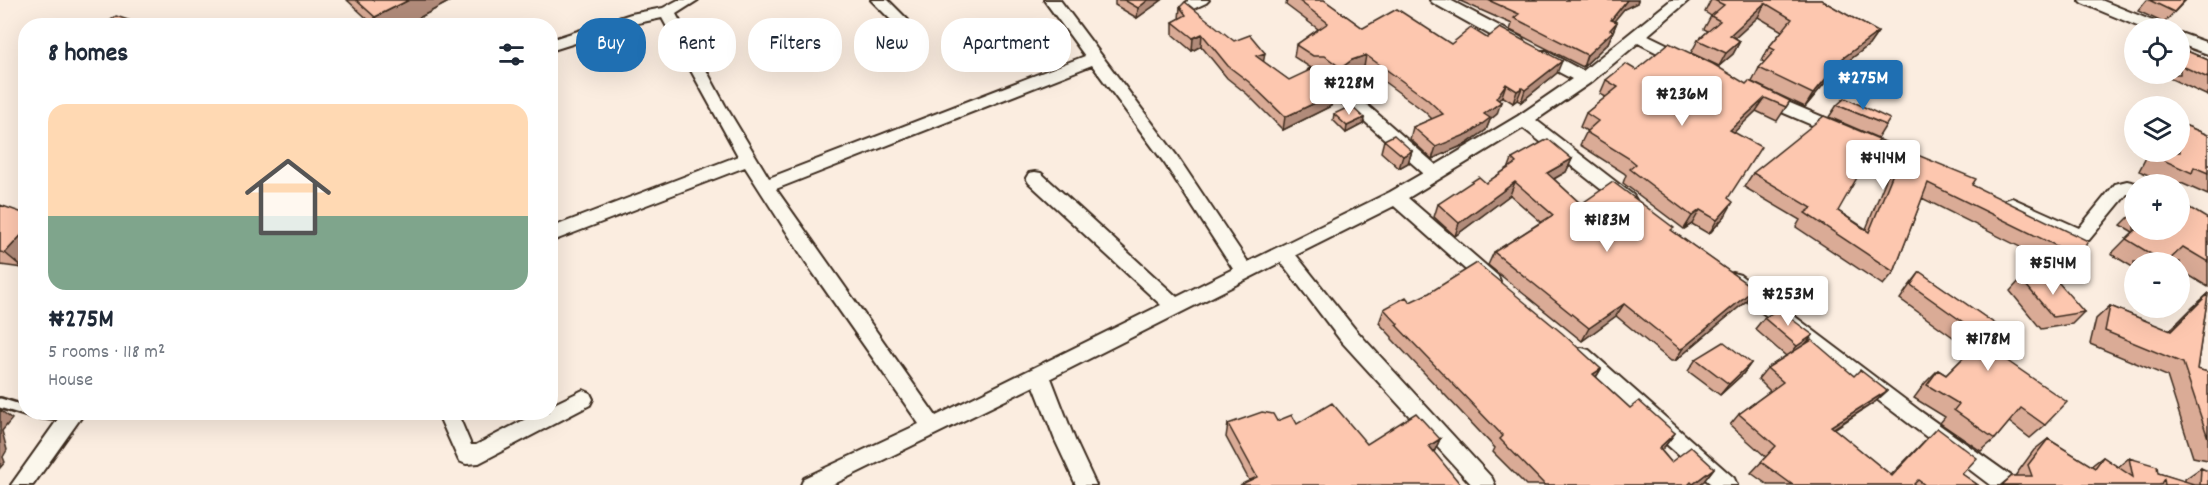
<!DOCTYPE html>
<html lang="en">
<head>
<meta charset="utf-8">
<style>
  body { margin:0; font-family:Dekko,sans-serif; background:#f2f2f3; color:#1f2937; height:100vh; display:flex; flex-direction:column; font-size:22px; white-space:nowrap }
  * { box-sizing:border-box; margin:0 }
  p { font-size:20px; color:#747a83 }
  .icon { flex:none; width:33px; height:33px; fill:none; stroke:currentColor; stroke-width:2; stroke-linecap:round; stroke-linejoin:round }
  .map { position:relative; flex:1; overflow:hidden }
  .sheet { position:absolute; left:18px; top:18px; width:540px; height:402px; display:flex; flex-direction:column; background:#fff; border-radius:24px; box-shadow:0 6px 24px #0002 }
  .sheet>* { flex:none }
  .top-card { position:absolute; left:576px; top:18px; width:570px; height:54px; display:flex; gap:12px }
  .buttons { position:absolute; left:2124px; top:18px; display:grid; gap:12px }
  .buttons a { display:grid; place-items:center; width:66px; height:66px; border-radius:50%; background:#fff; box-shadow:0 6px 24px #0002; font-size:30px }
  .price { position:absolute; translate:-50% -51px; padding:0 14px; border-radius:6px; background:#fff; color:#222; font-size:20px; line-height:39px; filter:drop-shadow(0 2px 3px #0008) }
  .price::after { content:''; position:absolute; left:50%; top:36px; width:18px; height:14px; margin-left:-9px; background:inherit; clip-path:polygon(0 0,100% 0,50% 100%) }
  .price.selected { background:#1f6fb2; color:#fff }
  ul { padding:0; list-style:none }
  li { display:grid; align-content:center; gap:12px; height:318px; padding:0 30px }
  li span { display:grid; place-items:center; height:186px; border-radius:18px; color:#555 }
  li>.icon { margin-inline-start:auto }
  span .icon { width:108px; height:108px; fill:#fffc; stroke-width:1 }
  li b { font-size:26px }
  h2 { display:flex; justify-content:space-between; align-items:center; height:72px; padding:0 30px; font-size:26px }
  .tag { padding:0 21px; border-radius:24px; background:#fff; box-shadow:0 6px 24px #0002; font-size:21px; line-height:54px }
  .tag.selected { background:#1f6fb2; color:#fff }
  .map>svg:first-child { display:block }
</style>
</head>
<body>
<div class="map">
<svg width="2208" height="485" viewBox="0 0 2208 485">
  <rect width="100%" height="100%" fill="#fbede0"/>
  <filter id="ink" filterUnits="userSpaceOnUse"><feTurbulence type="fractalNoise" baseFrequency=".0167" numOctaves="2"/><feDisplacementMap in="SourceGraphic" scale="12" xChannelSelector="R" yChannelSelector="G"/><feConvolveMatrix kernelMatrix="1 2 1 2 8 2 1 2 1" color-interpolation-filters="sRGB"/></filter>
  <g filter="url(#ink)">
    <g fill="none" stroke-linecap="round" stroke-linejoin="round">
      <defs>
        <path id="lane" d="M0,403l26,8
          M32,412l22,3 11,-3"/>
        <path id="street" d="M678,0h20l-22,14 49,91 44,73 316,-122 -41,-56h16l117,156 71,106 142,-70 33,-19 -70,-62 -44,-33 -2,-4 2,-4h12l44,33 71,62 82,-49 54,-37 -38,-20 -2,-4 2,-4h12l37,20 88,-71h18l-41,35 41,20 2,4 -2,4h-12l-39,-20 -48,40 -54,37 97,75 3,5 -3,5 -6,2 -6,-2 -98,-77 -115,70 90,78 2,5 -2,5 -7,2 -7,-2 -90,-80 -98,49 59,74 137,149 3,7h-23l-131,-144 -60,-79 -230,116 24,62 21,45h-20l-21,-45 -21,-54 -202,99h-31l3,-7 115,-54 -110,-157 -64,-100 -195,75v-14l188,-72 -76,-138 -24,5 -88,28v-11l81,-26 32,-6zM1092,65l73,99 68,105 -56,28 -136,-124 -6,-1 -6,1 -3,5 3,5 132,122 -225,111 -160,-227z
          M871,0h17l20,20 -3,4h-10z
          M1209,0l-3,3 -13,6 -8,-5 4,-4z
          M1430,0h20l72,38 2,4 -2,4h-12l-77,-43z
          M2079,0h22l59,24 3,4h-21l-60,-25z
          M2180,33l28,10v11l-28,-10z
          M1764,92l163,69 3,4 -3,4 -6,2 -6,-2 -157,-67 -2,-4 2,-4z
          M2127,181l13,3h-6v11l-7,-1 -38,46c-19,6 -64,-21 -83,-30l-3,-5 3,-5 6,-2 67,30 36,-44z
          M1733,273l7,2 180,136 94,67 3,7h-27l-264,-200 -2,-5 2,-5z
          M1582,348l7,2 145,128 3,7h-25l-137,-123 -3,-6 3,-6z
          M583,390l7,3 3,6 -3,6 -111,58 -13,1 -7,-3 -22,-49h20l14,33h5l63,-33h11v-6z
          M63,412h22l-52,73h-22z"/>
      </defs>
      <!-- lane casing -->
      <use href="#lane" stroke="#3b2a1e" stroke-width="14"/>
      <!-- street casing -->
      <use href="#street" stroke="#3b2a1e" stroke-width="4"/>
      <!-- lane -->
      <use href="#lane" stroke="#fbf7ec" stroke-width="9"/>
      <!-- street -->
      <use href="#street" fill="#fbf7ec" fill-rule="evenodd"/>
    </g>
    <!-- wall -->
    <path fill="#daab96" stroke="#3b2a1e" stroke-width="1.5" d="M347,0h105l-48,26h-29z
      M1115,0h47l-25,18 -22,-13z
      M1287,0h37l39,28 88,16 36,-6 70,35 -36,29 -4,-2 -4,3 -11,-7 -4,4 -1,14 -7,6 -4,10 -20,14 -34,15 -22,-20 3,-12 19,-8 -8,-8 -60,-44 -14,5 -11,8 -17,-12h-11l-17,-11 2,-12 22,-16 -32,-24z
      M1458,0h180l-1,3 -13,6 -10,12 3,1 -9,21 -25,24 -73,-37 2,-6z
      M1711,0h110l57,32 -9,13 -35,27 -29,35 -53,-25 7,-14 6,-6 -3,-1 7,-14 13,-16 -24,-14 -23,21 5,3 -7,13 -14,12 -28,-13 7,-13 10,-9 -4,-2 7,-13 -6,-4z
      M2147,0h39l-22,23 -26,-12z
      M1180,7l54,34 55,39 37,-1 -2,6 10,9 -3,12 -48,24 -36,-36 -20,-16 -26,-32 -9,5 -19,-16v-13l6,-3z
      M2180,48l28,12v36l-47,-22h19z
      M1636,70l110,14 44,17 -13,20 -21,-10 -22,21 -6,66 -3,18 -16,18 -17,-10 -8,5 -61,-46 3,-8 -2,-2 -44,-28 7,-14 -7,-4 6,-14 20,-16 -6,-3 6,-14z
      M1837,105l49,20 -8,13 -49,-21z
      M1334,114l30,4 -1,6 -17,9 -13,-13z
      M2182,124l26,11v60l-27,-12 -1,2 -11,-1 -30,-13 10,-19h31v-25z
      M1384,140l28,11 -4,12 -9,5 -18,-16z
      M1903,149l69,36 107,72 -13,13 -144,-72 -28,74 -11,13 -87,-58 4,-7 -56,-33 9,-14 85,38 28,18 27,-67z
      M1512,159h60l-6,13 -12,7 27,25 91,27 82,58 -9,13 -70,59h-4l-55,-45 -34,25 -94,-76 6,-13 47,-30 -31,-27 -55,41 -21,-19 4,-13 48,-21 23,-16z
      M0,205l23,63 -22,-3 -1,2z
      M2134,212v18h46l28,-11v68l-28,-17v-8h-46v6l-23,-14 22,-22 -12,-7z
      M1920,272l104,72 -18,16 39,65 -15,13 -21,-16 -14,17 -14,12 -41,-28 5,-6 -31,-19 11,-15 13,-13 8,5 25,-25 -71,-51 9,-13z
      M2021,279l63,33 -12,12 -31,5 -31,-38z
      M2208,294l-11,75 11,3v88l-15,-3 -26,-81 -77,-32 6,-25 14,-13 59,25 24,-24z
      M1410,302l191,67 -5,8 34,31 45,25 -10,13 -4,4 10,12 43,6 -10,13 -5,4h-173l-33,-33 2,-4 -103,-109v-2l-13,-14 5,-14z
      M1764,318l49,17 -6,8 47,33 33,15 -12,11 -41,27 57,46 46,-47 25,46 16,11h-210l-17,-12 15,-16 -36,-32 9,-11 31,-23 -12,-12 9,-11 19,-12 -31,-27z
      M1696,359l55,4 -8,11 -23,21 -32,-24z
      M1277,421l20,3 70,20 73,-5 -6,13 -185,28 -23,-43 2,-13z
      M2048,439l43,27 12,-9 15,10 11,-9 29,15 27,9v-3l16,-11 7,17h-207l11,-9h3l19,-26z"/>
    <!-- shaded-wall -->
    <path fill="#b18b7a" stroke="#3b2a1e" stroke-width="1.5" d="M409,0h43l-48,26h-24l-5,-9z
      M1148,0h14l-25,18 1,-10z
      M1627,0h11l-1,3 -13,6 -18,22 5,-11z
      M1765,3l-7,14 -35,32 7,-14z
      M1617,22l-9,21 -25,24 4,-12z
      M1878,32l-9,13 -35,27 -29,35 8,-13 30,-36z
      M1202,34l-1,12 -9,5 1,-13z
      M1740,41l-7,13 -14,12 7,-13z
      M1265,53l-2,12 -7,-9z
      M1366,55l-2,12 -14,5 -11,8 2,-12 11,-8z
      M1562,61l-5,12 -36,29 4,-12z
      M1506,84l-4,12 -10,13 9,-7 -4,12 -7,6 -4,10 -20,14 -34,15 4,-12 48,-33z
      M1522,88l-5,12 -4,3 4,-12z
      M1334,94l-3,12 -48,24 2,-13z
      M1765,98l-9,13 -34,33 8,-14z
      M1364,118l-1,6 -17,9 1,-7z
      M1412,151l-4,12 -9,5 4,-12z
      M1572,159l-6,13 -25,14 6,-13z
      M1515,182l-5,13 -55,41 4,-13z
      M1733,202l-8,14 -16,18 8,-14z
      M1700,210l-8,14 -8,5 8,-13z
      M26,230v35l-3,3 -18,-15z
      M1754,289l-9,13 -70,59 8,-13z
      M1624,304l-8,12 -34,25 7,-13z
      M1813,335l-10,12 -15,10 9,-11z
      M1751,363l-8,11 -23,21 9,-11z
      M1601,369l-8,13v-8z
      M1887,391l-12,11 -55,35 11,-11z
      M0,410l12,9 -10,12 5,19 -4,7 2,5 -5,6z
      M1675,433l-10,13 -15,15 9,-13z
      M1440,439l-6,13 -5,-6z
      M1714,468l-10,13 -5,4h-7z"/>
    <!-- building -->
    <path fill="#fdc7af" stroke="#3b2a1e" stroke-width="1.5" d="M356,0h53l-34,17z
      M1124,0h24l-10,8z
      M1298,0h26l39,28 34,-19 54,35 20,-16 16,10 13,-10 62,33 -37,29 -3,-2 -5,3 -11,-7 -10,14 5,4 -17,12 6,4 -20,15 -34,14 -23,-20 30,-13 -16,-15 -61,-44 -14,5 -11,8 -16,-12h-12l-17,-11 32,-22z
      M1488,0h139l-16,20 6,2 -7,8 3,1 -26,24 -73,-37 5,-4z
      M1714,0h107l57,32 -35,26 -30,36 -54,-26 16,-18 -6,-3 23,-28 -27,-16 -35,32 10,6 -14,12 -28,-13 22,-19 -9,-5 13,-11z
      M2149,0h36l-11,12z
      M1185,2l49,39 16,-6 15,18 -9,3 33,24 23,-11 14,10 -5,3 13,12 -49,23 -36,-35 -21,-16 -26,-32 -9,4 -20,-16 13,-7 -6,-8z
      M116,16l30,10h-43z
      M1669,43l44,21 33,20 3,-3 41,20 -4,6 -21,-9 -35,32 31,17 -33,51 5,4 -16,18 -17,-10 -8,6 -62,-47 6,-5 -6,-5 -44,-27 12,-11 -12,-8 32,-26 -12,-7 20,-16 10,6z
      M2180,48l28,12v18l-28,-13z
      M1845,98l45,21 -4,6 -49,-20z
      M1351,106l13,12 -17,8 -13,-12z
      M1824,116l55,23 -41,72 31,21 34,-83 73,30 -4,6 116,56 -9,16 -151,-74 -34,89 -89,-59 7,-5 -59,-35z
      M2182,124l26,11v38l-14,-6 -2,6 -38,-17 2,-4h24v-22z
      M1394,135l18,16 -9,5 -19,-16z
      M1548,139l24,20 -25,14 34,31 32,-22 61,46 -3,2 83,59 -71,59 -3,1 -56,-45 -35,24 -95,-76 59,-37 -38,-33 -56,41 -21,-19 41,-27 7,6 30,-20 -4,-4z
      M2180,202l28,17v43l-25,-15 -16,15h-3l-38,-23 10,-9h44z
      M0,205l26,9v16l-21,23 -5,-1z
      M1477,263l85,70 39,36 -8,5 37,34 9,-7 36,32 -16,15 12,14 20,-15 23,21 -21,16 -2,-2 -3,3h-143l-45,-46 3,-3 -107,-111 2,-1 -14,-15 22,-12 4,5 19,-9z
      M1920,272l104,72 -18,16 61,42 -22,23 -24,-17 -26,31 -41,-29 5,-6 -32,-19 11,-15 8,5 38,-38 -73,-52z
      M2052,275l32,37 -31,5 -32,-38z
      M2208,294l-11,75 11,3v66l-25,-75 -78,-32 5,-25 61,25z
      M1778,309l35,26 -16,11 -33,-28z
      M1812,340l42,36 6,-6 27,21 -56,35 61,50 45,-48 40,30 -15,16 16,11h-53l-7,-5 -5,5h-120l-32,-23 15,-16 -37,-32 44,-32 -16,-14z
      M1724,342l27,21 -22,21 -33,-25z
      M1332,403l35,41 49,-31 24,26 -11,7 32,39h-221l17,-8 -29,-53 34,-12 11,2 4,7 15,-6 5,9z
      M2048,439l47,29 8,-11 30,20 -4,-19 28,8 1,7 36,11v1h-29l-1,-6 -4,6h-158l10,-9h20l-4,-11z
      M2201,468l7,3v14h-8z"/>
  </g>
</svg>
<div class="buttons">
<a><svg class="icon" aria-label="locate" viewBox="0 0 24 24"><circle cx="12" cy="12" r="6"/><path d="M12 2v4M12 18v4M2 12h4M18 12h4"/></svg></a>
<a><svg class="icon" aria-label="layers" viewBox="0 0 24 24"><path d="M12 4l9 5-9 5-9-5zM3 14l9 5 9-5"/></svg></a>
<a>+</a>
<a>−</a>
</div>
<b class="price selected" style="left:1863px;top:111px">₦275M</b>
<b class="price" style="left:1349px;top:116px">₦228M</b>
<b class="price" style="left:1682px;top:127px">₦236M</b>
<b class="price" style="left:1883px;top:191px">₦414M</b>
<b class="price" style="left:1607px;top:253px">₦183M</b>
<b class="price" style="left:2053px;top:296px">₦514M</b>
<b class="price" style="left:1788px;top:327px">₦253M</b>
<b class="price" style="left:1988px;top:372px">₦178M</b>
<div class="top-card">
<a class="tag selected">Buy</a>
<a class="tag">Rent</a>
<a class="tag">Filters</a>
<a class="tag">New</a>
<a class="tag">Apartment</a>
</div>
<section class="sheet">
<h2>8 homes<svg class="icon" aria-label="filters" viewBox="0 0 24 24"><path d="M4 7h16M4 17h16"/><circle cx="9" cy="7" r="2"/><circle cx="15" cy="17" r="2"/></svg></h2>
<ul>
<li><span style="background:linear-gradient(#ffd9b3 60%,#7fa58c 0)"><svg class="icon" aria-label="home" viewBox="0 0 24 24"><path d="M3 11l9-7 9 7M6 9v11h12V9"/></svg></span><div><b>₦275M</b><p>5 rooms · 118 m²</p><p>House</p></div></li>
</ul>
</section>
</div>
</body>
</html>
